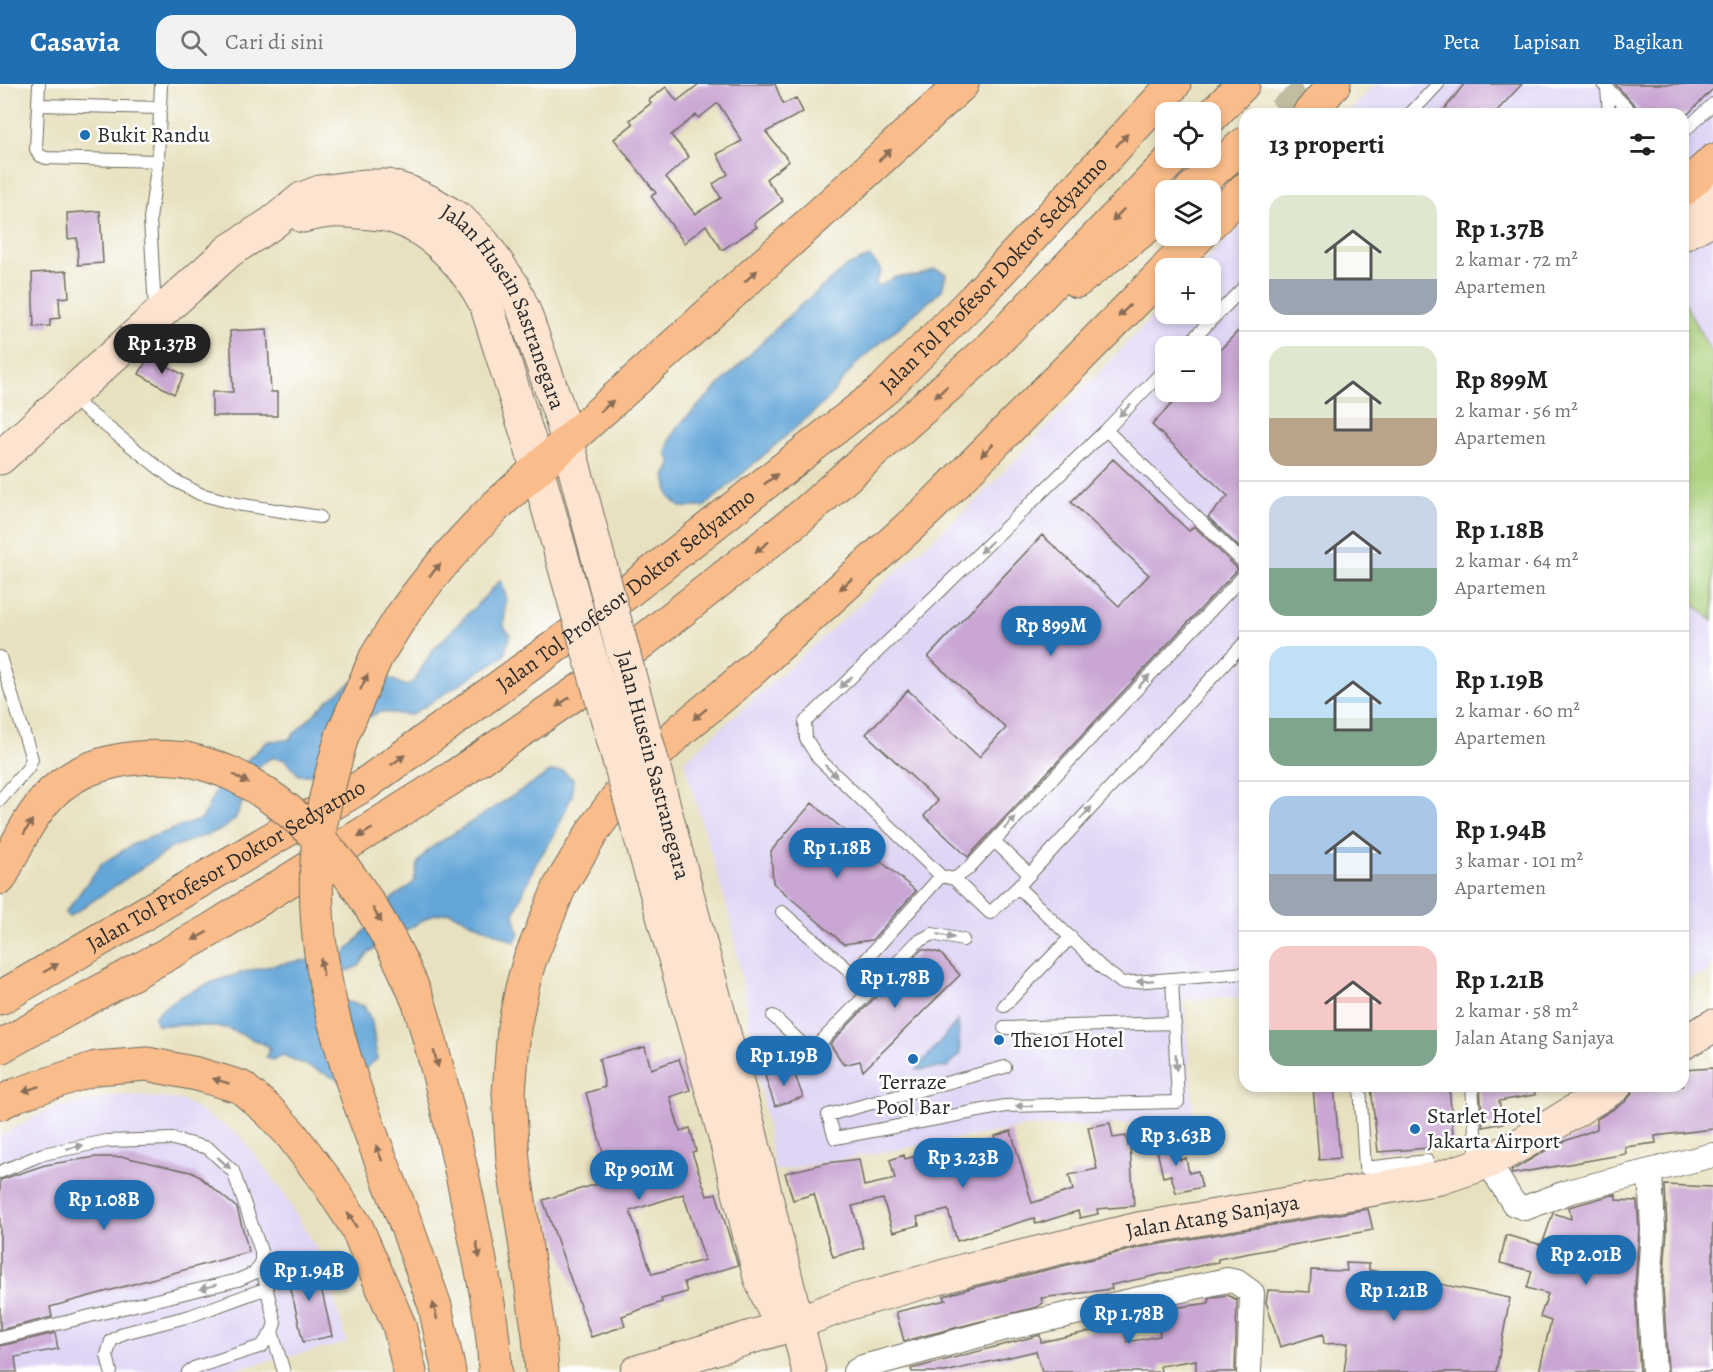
<!DOCTYPE html>
<html lang="id">
<head>
<meta charset="utf-8">
<style>
  body { margin:0; font-family:Alegreya,serif; background:#f2f2f2; color:#202124; height:100vh; display:flex; flex-direction:column; font-size:22px; white-space:nowrap }
  * { box-sizing:border-box; margin:0 }
  p { font-size:20px; color:#757577 }
  .icon { flex:none; width:33px; height:33px; fill:none; stroke:currentColor; stroke-width:2; stroke-linecap:round; stroke-linejoin:round }
  .map { position:relative; flex:1; overflow:hidden }
  .panel { position:absolute; left:1239px; top:24px; width:450px; height:984px; display:flex; flex-direction:column; background:#fff; border-radius:18px; box-shadow:0 3px 9px #0003 }
  .panel>* { flex:none }
  .tools { position:absolute; left:1155px; top:18px; display:grid; gap:12px }
  .tools a { display:grid; place-items:center; width:66px; height:66px; border-radius:12px; background:#fff; box-shadow:0 3px 9px #0003; font-size:30px }
  .price { position:absolute; translate:-50% -51px; padding:0 14px; border-radius:21px; background:#1f6fb2; color:#fff; font-size:20px; line-height:39px; filter:drop-shadow(0 2px 3px #0008) }
  .price::after { content:''; position:absolute; left:50%; top:36px; width:18px; height:14px; margin-left:-9px; background:inherit; clip-path:polygon(0 0,100% 0,50% 100%) }
  .price.current { background:#222; color:#fff }
  ul { padding:0; list-style:none }
  li { display:flex; align-items:center; gap:18px; height:150px; padding:0 30px }
  li+li { border-top:2px solid #e0e0e0 }
  li span { display:grid; place-items:center; flex:none; width:168px; height:120px; border-radius:18px; color:#555 }
  li>.icon { margin-inline-start:auto }
  span .icon { width:72px; height:72px; fill:#fffc; stroke-width:1 }
  li b { font-size:26px }
  h2 { display:flex; justify-content:space-between; align-items:center; height:72px; padding:0 30px; font-size:26px }
  header { display:flex; align-items:center; gap:36px; box-sizing:border-box; height:84px; padding:0 30px; background:#1f6fb2; color:#fff }
  header strong { font-size:28px }
  nav { display:flex; gap:33px; margin-inline-start:auto; font-size:21px }
  .search { width:420px; height:54px; background:#f2f2f2; display:flex; align-items:center; gap:15px; box-sizing:border-box; padding:0 21px; border-radius:18px; color:#757577; font-size:22px }
  .map>svg:first-child { display:block }
</style>
</head>
<body>
<header>
<strong>Casavia</strong>
<div class="search"><svg class="icon" aria-label="search" viewBox="0 0 24 24"><circle cx="10" cy="10" r="6"/><path d="M15 15l6 6"/></svg>Cari di sini</div>
<nav><a>Peta</a><a>Lapisan</a><a>Bagikan</a></nav>
</header>
<div class="map">
<svg width="1713" height="1288" viewBox="0 0 1713 1288">
  <rect width="100%" height="100%" fill="#fff"/>
  <filter id="ink" filterUnits="userSpaceOnUse"><feTurbulence type="fractalNoise" baseFrequency=".0167" numOctaves="2"/><feDisplacementMap in="SourceGraphic" scale="12" xChannelSelector="R" yChannelSelector="G"/><feConvolveMatrix kernelMatrix="1 2 1 2 8 2 1 2 1" color-interpolation-filters="sRGB"/></filter>
  <filter id="wash" filterUnits="userSpaceOnUse"><feTurbulence type="fractalNoise" baseFrequency=".008" numOctaves="4" result="noise"/><feDisplacementMap in="SourceGraphic" scale="24" xChannelSelector="R" yChannelSelector="G"/><feGaussianBlur stdDeviation="1.35" result="paint"/><feColorMatrix in="noise" values="0 0 0 0 0 0 0 0 0 0 0 0 0 0 0 0 0 1.4 0 .05"/><feComposite in="paint" operator="in"/></filter>
  <g filter="url(#wash)">
    <rect width="100%" height="100%" fill="#e8e1bf"/>
    <!-- built -->
    <path fill="#dfd5f5" fill-rule="evenodd" d="M1376,0h337v272l-30,-56v-186h-336z
      M1245,136v777l-61,3 10,122 -169,5 -250,44 -43,-247 -48,-163 297,-265 184,-193 1,11h44v-46h-11zM1166,262h44v46h-44z
      M1683,510l30,27v344l-7,8 -23,8z
      M123,1011l59,5 59,36 43,58 38,64 25,85 -125,29h-222v-236l52,-28z"/>
    <!-- green -->
    <path fill="#aad07b" stroke="#6a7e53" stroke-width="1.5" d="M1683,216l30,56v265l-30,-27z"/>
    <!-- water -->
    <path fill="#64a6d8" stroke="#486882" stroke-width="1.5" d="M870,173l12,14 -7,12 5,3 15,-9 22,-1 18,-7 11,5 -4,16 -87,75 -30,37 -121,105h-24l-11,-11 -4,-20 7,-13 -5,-8 2,-12 8,-16 117,-116 53,-45z
      M501,496l5,17 -2,30 6,8 -6,21 -93,59 -31,-3 -22,10 -29,42 -15,11h-15l-15,-16 -13,-1 -12,8 -24,53 -12,10 -50,18 -104,70 -4,-4 36,-49 36,-22 65,-23 15,-31 51,-47 20,-1 41,-41 41,-30 36,17 9,-6 17,-29z
      M563,687l10,8 -1,16 -17,39 -20,31 -21,49 5,20 -4,8 -66,-30 -17,3 -63,37 -10,14 -22,9 -1,24 28,7 8,16 5,37 -18,15 -18,7 -58,-26 -11,5 -6,-3 4,-10 -43,-19 -36,-3h-34l-3,-8c28,-32 103,-50 144,-56 14,-2 32,2 45,-7 12,-9 31,-36 42,-49 8,-9 20,-15 29,-23l4,-20 11,-13 121,-77z
      M958,936l2,33 -12,14 -32,3z"/>
    <g id="blocks">
      <!-- building -->
      <path fill="#c9a6d3" fill-rule="evenodd" d="M699,0h76l8,20 13,-6 7,14 -37,20 23,29 -23,18 17,22 -29,22 3,4 -35,23 -16,-25 -22,18 -33,-47 5,-3 -42,-54 19,-15 -3,-4 21,-17 -2,-3 17,-13 11,14zM718,19l24,38 -25,13 11,20 -15,10 8,14 -26,16 -29,-37 23,-20 -18,-22 25,-20 3,3z
        M1464,0h58l-28,30h-53z
        M1615,0h98v5l-25,25h-45z
        M100,127l3,52 -25,2 -1,-27 -9,1 -1,-26z
        M67,187l2,26 -10,1 1,20 -10,1v7l-16,1 -2,-54z
        M1245,240v229l-37,-36 20,-21 -76,-71 31,-33h27v-32z
        M267,245l4,63h6v24h-65v-24h21l-3,-61z
        M149,272l35,19 -10,19 -35,-20z
        M1113,375l76,72 5,-5 44,43 -270,288 -44,-41 14,-15 -72,-67 42,-44 71,67 27,-29 -78,-71 114,-122 77,71 30,-31 -78,-73z
        M812,719l104,88 -44,49 -28,4 -71,-61 -2,-32z
        M922,865l18,4 20,22 -97,96 -3,-10 -16,4 -14,-21z
        M645,963l6,22 28,-10 11,31 -20,7 10,34 10,-3 6,23 -4,1 15,44 9,-3 22,72 -54,17 3,10 -26,7 1,3 -40,14 3,10 -34,11 -48,-137 68,-20 -25,-87 19,-6 -6,-28zM683,1110l22,66 -53,14 -22,-63z
        M792,983l11,30 -28,9 -10,-30z
        M1713,984v61l-58,7 1,7 -31,4 1,7 -114,20 -1,-3 46,-27 40,-15v-10l28,-17 6,-7 2,-6 26,-1v-2h24v-16z
        M1313,1002h21l6,72 -21,2z
        M1371,1002h78l5,60 -76,6z
        M1534,1002l1,9 -36,6 5,22 -21,4 -3,-40z
        M1110,1039l3,15 13,-2 2,10h2l4,60 -37,3 1,5 -18,4 -2,-7 -42,13 -2,-6 -77,23 -9,-31 -31,7 2,8 -26,7 -10,-33 -31,7 12,42 -31,9 -19,-63 -21,6 -8,-27 41,-10 33,-4 5,27 31,-7 -5,-19 14,-5 1,4 47,-14 1,5 43,-12 -1,-2 16,-5 21,72 41,-13 -4,-15 28,-6 -9,-42z
        M1176,1054l4,22 6,-2 3,15 9,-2 4,16 -26,6 -5,-18 -8,2 -8,-36z
        M96,1073h28l71,16 42,35 12,44 -199,55 2,10 -52,13v-150l45,-15z
        M1665,1101l48,2v185h-45l-5,-85 4,-57z
        M1616,1110v6l21,1 2,28 -4,59 5,84h-101l12,-51 -11,-4 8,-23 -21,-6 5,-17 -32,-8 6,-28 36,10 11,-32 18,6 -2,-12z
        M1368,1125l5,21 -155,29v3l-107,23 1,4 -71,9 2,5 -6,4 -133,34 -8,-29 50,-12 -2,-4 27,-8 171,-41z
        M315,1177l17,75 -29,6 -17,-75z
        M1346,1179l23,1v6l141,28 -14,74h-152l4,-29 -24,1 -1,-10 -43,13 -14,-45 2,-12 42,2 1,-22 36,1z
        M1227,1211l10,5 -2,72h-39v-12l-36,6 1,6h-119l-6,-21 -91,21h-33l-1,-3 129,-34 1,7 55,-12 -2,-7 28,-6 5,25 33,-6 -3,-26 52,-7v-5z
        M55,1249l3,16 -43,8 2,15h-17v-26z"/>
    </g>
  </g>
  <g filter="url(#ink)">
    <use href="#blocks" fill-opacity="0" stroke="#6d6b5f" stroke-width="1.5"/>
    <g fill="none" stroke-linecap="round" stroke-linejoin="round">
      <!-- highway-tunnel -->
      <path stroke="#c2bda1" stroke-width="33" stroke-dasharray="33 16" stroke-linecap="butt" d="M1281,30l38,-30"/>
      <defs>
        <path id="lane" d="M39,0l-3,65 3,6 7,3 112,3
          M1603,0l30,30
          M1607,4l2,26
          M38,21l123,3
          M1410,30l28,-30
          M1683,48l30,-28
          M155,226l-5,-91 8,-58 3,-77
          M1186,262l59,-60
          M1166,284l-60,62 -301,292 1,17 12,19 123,118 13,3 36,34 28,-26 227,-245
          M69,315l13,8 92,73 26,14 37,10 83,13
          M1106,346l139,134
          M0,573l32,102 -4,9 -28,32
          M994,757l35,33
          M954,795l14,-10 277,-295
          M1018,803l83,80 21,16 123,-10
          M782,828l71,62 88,-98
          M1004,922l67,-69
          M773,932l38,36 106,-110 15,-8 31,6
          M1004,944l171,-5
          M1005,983l-177,48 7,23 170,-32 173,-4 -6,-123
          M1360,1002l5,82 62,-7
          M1472,1002l5,77
          M0,1088l43,-18 64,-13 66,-2 35,9 25,23 28,80v14l14,58 -3,9 -10,14 -68,22 -6,4
          M272,1248l12,40
          M0,1254l238,-58 16,-7 7,-8
          M111,1288l-4,-17 4,-14 13,-8 66,-17 77,-28"/>
        <path id="street" d="M1488,1078l26,42 11,4 46,-17 142,-36
          M1650,1088l3,57 -4,58 5,85
          M855,1288l8,-5 143,-39 221,-48 10,2 15,11 -3,79"/>
        <g id="secondary">
          <path d="M1683,123l30,-16"/>
          <path d="M303,132c24,-6 31,-6 55,-4 12,1 25,1 36,5 41,13 73,51 92,87l43,136"/>
          <path d="M1683,150l30,-16"/>
          <path id="s1" d="M0,374l229,-207 42,-27 31,-25 18,-7 45,-6h23l20,6 24,11 28,17 23,23 30,43 11,25 37,106"/>
          <path d="M1683,959l30,-17"/>
          <path d="M749,1044l60,244"/>
          <path d="M726,1056l34,137 13,31 22,14"/>
          <path id="s2" d="M637,1288l160,-49 49,-19 120,-34 172,-41 302,-51 48,-16 40,-22 87,-54"/>
        </g>
        <g id="highway">
          <path d="M1309,30l25,-30"/>
          <path d="M1210,34l33,-34"/>
          <path d="M1191,106l53,-46"/>
          <path d="M1683,106l30,-29"/>
          <path d="M842,110l120,-110"/>
          <path d="M1210,140l35,-35"/>
          <path d="M1167,184l32,-32"/>
          <path d="M1077,197l89,-69"/>
          <path d="M342,652l34,-79 25,-40"/>
          <path d="M0,794c15,-29 29,-63 53,-86 35,-33 87,-38 133,-33"/>
          <path id="s3" d="M0,914l364,-213 233,-169 285,-225 93,-93 199,-214"/>
          <path d="M419,919c22,72 38,145 53,219 10,49 22,100 23,150"/>
          <path d="M0,963l209,-116 246,-155 131,-90 218,-172 181,-161 188,-195"/>
          <path d="M0,1019l16,-8 80,-27 51,-4 50,10 44,13 27,23 22,23 38,50 28,43 43,99 11,47"/>
          <path d="M407,1143l28,79 14,66"/>
          <path d="M542,1288l-3,-37 -26,-174 -4,-68 5,-65 8,-40 7,-26 31,-76 35,-58 36,-49 51,-50 51,-42 198,-180 235,-237"/>
        </g>
      </defs>
      <!-- lane casing -->
      <use href="#lane" stroke="#6d6b5f" stroke-width="14"/>
      <!-- street casing -->
      <use href="#street" stroke="#6d6b5f" stroke-width="26"/>
      <!-- secondary casing -->
      <use href="#secondary" stroke="#6d6b5f" stroke-width="35"/>
      <!-- highway casing -->
      <use href="#highway" stroke="#6d6b5f" stroke-width="35"/>
      <!-- lane -->
      <use href="#lane" stroke="#fff" stroke-width="12"/>
      <!-- street -->
      <use href="#street" stroke="#fff" stroke-width="24"/>
      <!-- secondary -->
      <use href="#secondary" stroke="#fde4d0" stroke-width="33"/>
      <!-- highway -->
      <use href="#highway" stroke="#f9bc8a" stroke-width="33"/>
      <defs>
        <g id="secondary-bridge">
          <path id="s4" d="M561,333l188,711"/>
          <path d="M529,356l197,700"/>
        </g>
        <path id="highway-bridge" d="M401,533c29,-42 59,-75 95,-111l346,-312
          M342,652c-10,37 -21,74 -24,112 -12,137 41,254 89,379
          M186,675c16,4 33,9 48,16 91,46 148,137 185,228"/>
      </defs>
      <!-- secondary-bridge casing -->
      <use href="#secondary-bridge" stroke="#6d6b5f" stroke-width="35" stroke-linecap="butt"/>
      <!-- highway-bridge casing -->
      <use href="#highway-bridge" stroke="#6d6b5f" stroke-width="35" stroke-linecap="butt"/>
      <!-- secondary-bridge -->
      <use href="#secondary-bridge" stroke="#fde4d0" stroke-width="33"/>
      <!-- highway-bridge -->
      <use href="#highway-bridge" stroke="#f9bc8a" stroke-width="33"/>
    </g>
    <!-- one-way arrows -->
    <defs><path id="oneway-solid" d="M-6-.8H1V-3.2L6.5 0L1 3.2V.8H-6Z" transform="scale(1.5)"/></defs>
    <g fill="#886c56">
      <use href="#oneway-solid" transform="translate(1122 56) rotate(-47)"/>
      <use href="#oneway-solid" transform="translate(885 71) rotate(-43)"/>
      <use href="#oneway-solid" transform="translate(1118 131) rotate(134)"/>
      <use href="#oneway-solid" transform="translate(751 192) rotate(-42)"/>
      <use href="#oneway-solid" transform="translate(1124 227) rotate(135)"/>
      <use href="#oneway-solid" transform="translate(941 308) rotate(138)"/>
      <use href="#oneway-solid" transform="translate(607 322) rotate(-42)"/>
      <use href="#oneway-solid" transform="translate(987 366) rotate(135)"/>
      <use href="#oneway-solid" transform="translate(771 395) rotate(-38)"/>
      <use href="#oneway-solid" transform="translate(762 463) rotate(142)"/>
      <use href="#oneway-solid" transform="translate(435 486) rotate(-49)"/>
      <use href="#oneway-solid" transform="translate(846 500) rotate(138)"/>
      <use href="#oneway-solid" transform="translate(364 598) rotate(-65)"/>
      <use href="#oneway-solid" transform="translate(563 618) rotate(146)"/>
      <use href="#oneway-solid" transform="translate(700 630) rotate(141)"/>
      <use href="#oneway-solid" transform="translate(398 676) rotate(-36)"/>
      <use href="#oneway-solid" transform="translate(241 695) rotate(28)"/>
      <use href="#oneway-solid" transform="translate(28 743) rotate(-59)"/>
      <use href="#oneway-solid" transform="translate(365 749) rotate(148)"/>
      <use href="#oneway-solid" transform="translate(377 831) rotate(59)"/>
      <use href="#oneway-solid" transform="translate(200 852) rotate(151)"/>
      <use href="#oneway-solid" transform="translate(322 883) rotate(-99)"/>
      <use href="#oneway-solid" transform="translate(51 884) rotate(-30)"/>
      <use href="#oneway-solid" transform="translate(436 975) rotate(75)"/>
      <use href="#oneway-solid" transform="translate(221 997) rotate(-163)"/>
      <use href="#oneway-solid" transform="translate(31 1005) rotate(161)"/>
      <use href="#oneway-solid" transform="translate(379 1069) rotate(-111)"/>
      <use href="#oneway-solid" transform="translate(352 1136) rotate(-122)"/>
      <use href="#oneway-solid" transform="translate(478 1166) rotate(79)"/>
      <use href="#oneway-solid" transform="translate(435 1227) rotate(-104)"/>
    </g>
    <g fill="#a0a0a0">
      <use href="#oneway-solid" transform="translate(1125 326) rotate(134)"/>
      <use href="#oneway-solid" transform="translate(986 463) rotate(136)"/>
      <use href="#oneway-solid" transform="translate(1144 597) rotate(-47)"/>
      <use href="#oneway-solid" transform="translate(846 598) rotate(136)"/>
      <use href="#oneway-solid" transform="translate(831 687) rotate(44)"/>
      <use href="#oneway-solid" transform="translate(1086 729) rotate(-47)"/>
      <use href="#oneway-solid" transform="translate(1010 739) rotate(-47)"/>
      <use href="#oneway-solid" transform="translate(946 852) rotate(12)"/>
      <use href="#oneway-solid" transform="translate(1145 897) rotate(175)"/>
      <use href="#oneway-solid" transform="translate(1176 978) rotate(88)"/>
      <use href="#oneway-solid" transform="translate(1024 1022) rotate(180)"/>
      <use href="#oneway-solid" transform="translate(75 1063) rotate(-12)"/>
      <use href="#oneway-solid" transform="translate(224 1079) rotate(42)"/>
      <use href="#oneway-solid" transform="translate(208 1203) rotate(165)"/>
    </g>
  </g>
  <!-- markers -->
  <g fill="#1f6fb2" stroke="#fff" stroke-width="2">
    <circle cx="85" cy="51" r="6"/>
    <circle cx="999" cy="956" r="6"/>
    <circle cx="913" cy="975" r="6"/>
    <circle cx="1415" cy="1045" r="6"/>
  </g>
  <g text-anchor="middle" dominant-baseline="central" stroke-width="5" stroke-linejoin="round" paint-order="stroke">
    <!-- poi labels -->
    <g font-size="22" fill="#2b2b2b" stroke="#fff" text-anchor="start">
      <text x="97" y="51">Bukit Randu</text>
      <text x="1011" y="956">The101 Hotel</text>
      <text x="913" y="998" text-anchor="middle">Terraze<tspan x="913" dy="25">Pool Bar</tspan></text>
      <text x="1427" y="1032">Starlet Hotel<tspan x="1427" dy="25">Jakarta Airport</tspan></text>
    </g>
    <!-- street labels -->
    <g font-size="22" fill="#2b2b2b" stroke="#fff">
      <text stroke="none"><textPath href="#s3" startOffset="1234">Jalan Tol Profesor Doktor Sedyatmo</textPath></text>
      <text stroke="none"><textPath href="#s1" startOffset="664">Jalan Husein Sastranegara</textPath></text>
      <text stroke="none"><textPath href="#s3" startOffset="748">Jalan Tol Profesor Doktor Sedyatmo</textPath></text>
      <text stroke="none"><textPath href="#s4" startOffset="360">Jalan Husein Sastranegara</textPath></text>
      <text stroke="none"><textPath href="#s3" startOffset="262">Jalan Tol Profesor Doktor Sedyatmo</textPath></text>
      <text stroke="none"><textPath href="#s2" startOffset="597">Jalan Atang Sanjaya</textPath></text>
    </g>
  </g>
</svg>
<div class="tools">
<a><svg class="icon" aria-label="locate" viewBox="0 0 24 24"><circle cx="12" cy="12" r="6"/><path d="M12 2v4M12 18v4M2 12h4M18 12h4"/></svg></a>
<a><svg class="icon" aria-label="layers" viewBox="0 0 24 24"><path d="M12 4l9 5-9 5-9-5zM3 14l9 5 9-5"/></svg></a>
<a>+</a>
<a>−</a>
</div>
<b class="price current" style="left:162px;top:291px">Rp 1.37B</b>
<b class="price" style="left:1051px;top:573px">Rp 899M</b>
<b class="price" style="left:837px;top:795px">Rp 1.18B</b>
<b class="price" style="left:895px;top:925px">Rp 1.78B</b>
<b class="price" style="left:784px;top:1003px">Rp 1.19B</b>
<b class="price" style="left:1176px;top:1083px">Rp 3.63B</b>
<b class="price" style="left:963px;top:1105px">Rp 3.23B</b>
<b class="price" style="left:639px;top:1117px">Rp 901M</b>
<b class="price" style="left:104px;top:1147px">Rp 1.08B</b>
<b class="price" style="left:1586px;top:1202px">Rp 2.01B</b>
<b class="price" style="left:309px;top:1218px">Rp 1.94B</b>
<b class="price" style="left:1394px;top:1238px">Rp 1.21B</b>
<b class="price" style="left:1129px;top:1261px">Rp 1.78B</b>
<section class="panel">
<h2>13 properti<svg class="icon" aria-label="filters" viewBox="0 0 24 24"><path d="M4 7h16M4 17h16"/><circle cx="9" cy="7" r="2"/><circle cx="15" cy="17" r="2"/></svg></h2>
<ul>
<li><span style="background:linear-gradient(#dfe7d0 70%,#9aa5b1 0)"><svg class="icon" aria-label="home" viewBox="0 0 24 24"><path d="M3 11l9-7 9 7M6 9v11h12V9"/></svg></span><div><b>Rp 1.37B</b><p>2 kamar · 72 m²</p><p>Apartemen</p></div></li>
<li><span style="background:linear-gradient(#dfe7d0 60%,#b9a48a 0)"><svg class="icon" aria-label="home" viewBox="0 0 24 24"><path d="M3 11l9-7 9 7M6 9v11h12V9"/></svg></span><div><b>Rp 899M</b><p>2 kamar · 56 m²</p><p>Apartemen</p></div></li>
<li><span style="background:linear-gradient(#c9d6e8 60%,#7fa58c 0)"><svg class="icon" aria-label="home" viewBox="0 0 24 24"><path d="M3 11l9-7 9 7M6 9v11h12V9"/></svg></span><div><b>Rp 1.18B</b><p>2 kamar · 64 m²</p><p>Apartemen</p></div></li>
<li><span style="background:linear-gradient(#bfe0f5 60%,#7fa58c 0)"><svg class="icon" aria-label="home" viewBox="0 0 24 24"><path d="M3 11l9-7 9 7M6 9v11h12V9"/></svg></span><div><b>Rp 1.19B</b><p>2 kamar · 60 m²</p><p>Apartemen</p></div></li>
<li><span style="background:linear-gradient(#a9c7e8 65%,#9aa5b1 0)"><svg class="icon" aria-label="home" viewBox="0 0 24 24"><path d="M3 11l9-7 9 7M6 9v11h12V9"/></svg></span><div><b>Rp 1.94B</b><p>3 kamar · 101 m²</p><p>Apartemen</p></div></li>
<li><span style="background:linear-gradient(#f6c9c9 70%,#7fa58c 0)"><svg class="icon" aria-label="home" viewBox="0 0 24 24"><path d="M3 11l9-7 9 7M6 9v11h12V9"/></svg></span><div><b>Rp 1.21B</b><p>2 kamar · 58 m²</p><p>Jalan Atang Sanjaya</p></div></li>
</ul>
</section>
</div>
</body>
</html>
